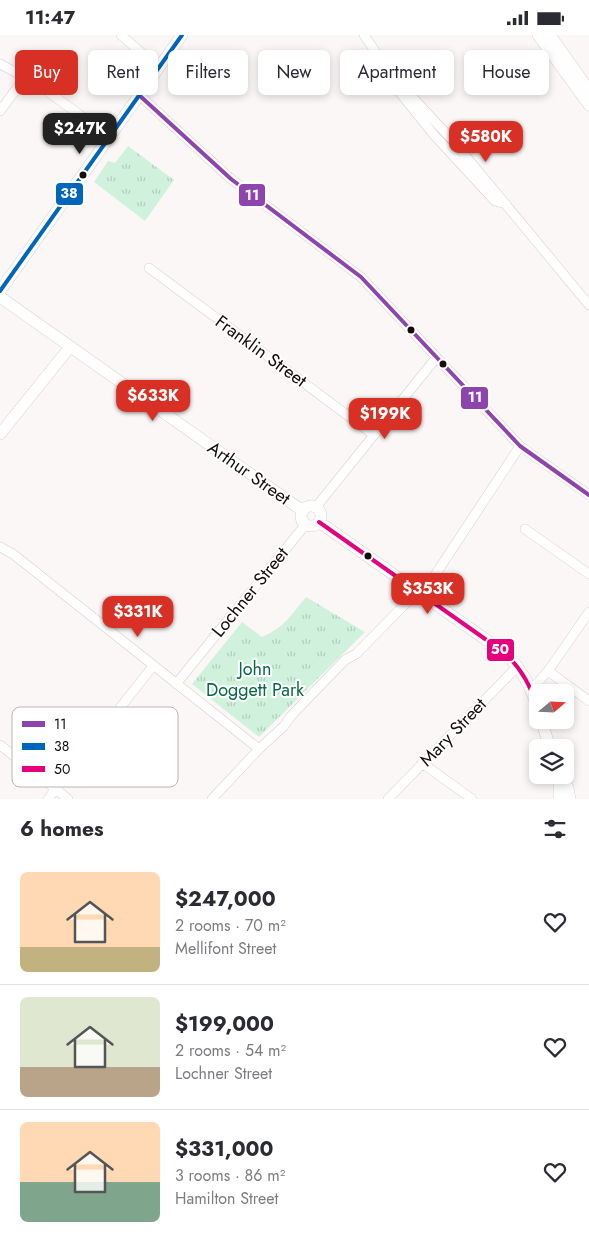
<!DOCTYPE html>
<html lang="en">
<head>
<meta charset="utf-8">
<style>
  body { margin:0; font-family:Jost,sans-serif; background:#f2f2f3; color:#2b2b33; height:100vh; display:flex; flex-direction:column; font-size:19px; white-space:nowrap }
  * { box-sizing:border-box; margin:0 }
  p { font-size:16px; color:#7c7c81 }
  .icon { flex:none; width:28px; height:28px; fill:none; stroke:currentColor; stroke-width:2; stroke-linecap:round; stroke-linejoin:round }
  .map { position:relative; height:764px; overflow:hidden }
  .details { display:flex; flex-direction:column; background:#fff; flex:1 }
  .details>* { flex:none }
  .top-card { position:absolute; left:15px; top:15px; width:560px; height:45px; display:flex; gap:10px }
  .needle { width:32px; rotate:71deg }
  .fabs { position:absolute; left:529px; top:649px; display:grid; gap:10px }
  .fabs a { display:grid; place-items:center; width:45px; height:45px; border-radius:8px; background:#fff; box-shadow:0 2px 8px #0003; font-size:25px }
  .price { position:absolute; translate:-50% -42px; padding:0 11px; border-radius:10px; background:#d93025; color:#fff; font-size:16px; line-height:32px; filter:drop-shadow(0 1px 2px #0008) }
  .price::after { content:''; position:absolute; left:50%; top:30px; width:15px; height:11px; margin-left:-8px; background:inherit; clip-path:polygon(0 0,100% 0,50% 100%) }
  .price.current { background:#222; color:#fff }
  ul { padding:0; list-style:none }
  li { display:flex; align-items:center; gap:15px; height:125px; padding:0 20px }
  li+li { border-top:1px solid #e1e1e2 }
  li span { display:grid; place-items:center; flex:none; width:140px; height:100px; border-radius:8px; color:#555 }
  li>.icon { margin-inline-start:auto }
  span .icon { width:60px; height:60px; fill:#fffc; stroke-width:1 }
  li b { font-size:21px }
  h2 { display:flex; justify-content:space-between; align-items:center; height:60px; padding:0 20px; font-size:21px }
  .chip { padding:0 18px; border-radius:8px; background:#fff; box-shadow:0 2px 8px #0003; font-size:18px; line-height:45px }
  .chip.current { background:#d93025; color:#fff }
  .status { display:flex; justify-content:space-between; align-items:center; height:35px; padding:0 25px; background:#fff; direction:ltr }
  .status svg { height:14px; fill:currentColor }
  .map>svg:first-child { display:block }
</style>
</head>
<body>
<div class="status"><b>11:47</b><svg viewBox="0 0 49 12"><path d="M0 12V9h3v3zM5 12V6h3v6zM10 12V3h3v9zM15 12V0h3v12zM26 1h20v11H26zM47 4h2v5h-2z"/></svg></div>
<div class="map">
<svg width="589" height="764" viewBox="0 0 589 764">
  <defs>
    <pattern id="park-tufts" width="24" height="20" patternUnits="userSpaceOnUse" patternTransform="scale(1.25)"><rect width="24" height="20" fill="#d0f2dd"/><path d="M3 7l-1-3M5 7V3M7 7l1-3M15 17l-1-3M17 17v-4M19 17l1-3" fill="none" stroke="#b2cebc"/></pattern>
  </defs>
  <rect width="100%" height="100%" fill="#fbf7f6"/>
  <!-- park -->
  <path fill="url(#park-tufts)" d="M128,111l46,34 -29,41 -51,-39 14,-21 7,2z
    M306,562l59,35 -106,105 -67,-53 50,-62 20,15c23,-10 28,-21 44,-40z"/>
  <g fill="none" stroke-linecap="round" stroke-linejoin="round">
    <defs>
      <path id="minor" d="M121,0l37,32
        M364,0l26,38 64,69 135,163
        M0,29l36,19 74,54
        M392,43l5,11 37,46 61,66 11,3
        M139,60l92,84 130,98 159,169 69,49
        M0,76l25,-34
        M149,233l225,167
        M316,472l120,-149
        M525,494l64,45
        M0,512l13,7 246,195
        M422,560l98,-149
        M548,636l41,30
        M176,649l130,-160
        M531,655l17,-19 41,-59
        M0,710l68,54
        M422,728l50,36
        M48,764l105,-133
        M212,764l47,-50 25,-23 7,-10 54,-56 11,-6 61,-62
        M388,764l130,-133"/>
      <path id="tertiary" d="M538,0l51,70
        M550,0l39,55
        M0,256l182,-256
        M0,262l303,214
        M0,399l70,-87
        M301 481a10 10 0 1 1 20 0a10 10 0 1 1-20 0Z
        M319,487l186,131c18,18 25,32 33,56
        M541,685l9,27
        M560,740l8,13 2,11
        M559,764v-24"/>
    </defs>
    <!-- minor casing -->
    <use href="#minor" stroke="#d7d1cf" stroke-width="10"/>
    <!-- tertiary casing -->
    <use href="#tertiary" stroke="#d7d1cf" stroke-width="12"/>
    <!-- minor -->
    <use href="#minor" stroke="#fefefe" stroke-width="9"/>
    <!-- tertiary -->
    <use href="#tertiary" stroke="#fefefe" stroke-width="11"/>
    <defs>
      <path id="bus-1" d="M139,60l92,84 130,98 159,169 69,49"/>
      <path id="bus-2" d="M0,256l182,-256"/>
      <path id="bus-3" d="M319,487l186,131c18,18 25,32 33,56"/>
    </defs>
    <!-- bus-1 casing -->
    <use href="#bus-1" stroke="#fff" stroke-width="8"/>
    <!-- bus-2 casing -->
    <use href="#bus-2" stroke="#fff" stroke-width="8"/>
    <!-- bus-3 casing -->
    <use href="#bus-3" stroke="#fff" stroke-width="8"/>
    <!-- bus-1 -->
    <use href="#bus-1" stroke="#8e44ad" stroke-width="4"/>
    <!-- bus-2 -->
    <use href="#bus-2" stroke="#0065bd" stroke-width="4"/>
    <!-- bus-3 -->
    <use href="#bus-3" stroke="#e5007d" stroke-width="4"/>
  </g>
  <!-- markers -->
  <g fill="#140d0b" stroke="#fff" stroke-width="2">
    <circle cx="83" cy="140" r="4.5"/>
    <circle cx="411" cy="295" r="4.5"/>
    <circle cx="443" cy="329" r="4.5"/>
    <circle cx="368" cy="521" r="4.5"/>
  </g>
  <g text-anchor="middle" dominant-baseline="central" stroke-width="4" stroke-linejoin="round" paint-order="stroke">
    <!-- street labels -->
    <g font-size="18" fill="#140d0b" stroke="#fff">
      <text transform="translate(261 316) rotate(36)">Franklin Street</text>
      <text transform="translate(249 438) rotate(35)">Arthur Street</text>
      <text transform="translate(250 557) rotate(-51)">Lochner Street</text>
      <text transform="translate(453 697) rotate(-46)">Mary Street</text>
    </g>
    <!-- park labels -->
    <g font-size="18" fill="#076843" stroke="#fff">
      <text x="255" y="634">John<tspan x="255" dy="21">Doggett Park</tspan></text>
    </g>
  </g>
  <!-- legend -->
  <rect x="12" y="672" width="166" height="80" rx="8" fill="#fff" stroke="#b8b6b6" stroke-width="1"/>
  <rect x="22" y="686" width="23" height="6" fill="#8e44ad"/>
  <rect x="22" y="708" width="23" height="7" fill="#0065bd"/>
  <rect x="22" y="731" width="23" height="6" fill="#e5007d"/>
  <g font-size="14" fill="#140d0b">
    <text x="54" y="694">11</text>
    <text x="54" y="716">38</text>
    <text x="54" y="739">50</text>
  </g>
  <g stroke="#fff" stroke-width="2">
    <rect x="55" y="147" width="29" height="24" rx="5" fill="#0065bd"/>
    <rect x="238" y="148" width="28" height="24" rx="5" fill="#8e44ad"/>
    <rect x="460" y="351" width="29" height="24" rx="5" fill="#8e44ad"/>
    <rect x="486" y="603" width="29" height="24" rx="5" fill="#e5007d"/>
  </g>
  <g font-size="14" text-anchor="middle" font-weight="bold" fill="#fff">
    <text x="69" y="163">38</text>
    <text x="252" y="165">11</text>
    <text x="475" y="367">11</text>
    <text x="500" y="619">50</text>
  </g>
</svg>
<div class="fabs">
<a><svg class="needle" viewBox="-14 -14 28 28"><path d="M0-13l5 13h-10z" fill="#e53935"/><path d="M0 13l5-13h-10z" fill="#7c7c81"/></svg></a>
<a><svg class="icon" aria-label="layers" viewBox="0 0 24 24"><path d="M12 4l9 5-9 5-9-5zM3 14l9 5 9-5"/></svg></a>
</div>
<b class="price current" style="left:80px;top:120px">$247K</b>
<b class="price" style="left:486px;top:128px">$580K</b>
<b class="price" style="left:153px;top:387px">$633K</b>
<b class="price" style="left:385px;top:405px">$199K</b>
<b class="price" style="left:428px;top:580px">$353K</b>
<b class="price" style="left:138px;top:603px">$331K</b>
<div class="top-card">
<a class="chip current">Buy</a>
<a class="chip">Rent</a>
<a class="chip">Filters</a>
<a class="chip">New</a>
<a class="chip">Apartment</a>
<a class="chip">House</a>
</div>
</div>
<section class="details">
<h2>6 homes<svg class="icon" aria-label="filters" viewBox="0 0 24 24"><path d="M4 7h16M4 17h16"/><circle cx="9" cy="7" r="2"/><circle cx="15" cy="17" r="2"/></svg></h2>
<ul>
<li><span style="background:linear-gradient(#ffd9b3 75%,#c2b280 0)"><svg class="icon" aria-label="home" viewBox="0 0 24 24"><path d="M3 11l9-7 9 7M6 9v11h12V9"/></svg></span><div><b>$247,000</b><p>2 rooms · 70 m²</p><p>Mellifont Street</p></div><svg class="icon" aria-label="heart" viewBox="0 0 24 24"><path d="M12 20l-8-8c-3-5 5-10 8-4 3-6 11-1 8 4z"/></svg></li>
<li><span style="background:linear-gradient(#dfe7d0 70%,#b9a48a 0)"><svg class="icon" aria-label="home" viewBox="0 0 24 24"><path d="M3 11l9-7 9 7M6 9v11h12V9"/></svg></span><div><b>$199,000</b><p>2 rooms · 54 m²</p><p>Lochner Street</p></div><svg class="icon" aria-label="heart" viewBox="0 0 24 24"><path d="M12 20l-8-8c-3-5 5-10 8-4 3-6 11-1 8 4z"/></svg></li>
<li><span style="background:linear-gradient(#ffd9b3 60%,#7fa58c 0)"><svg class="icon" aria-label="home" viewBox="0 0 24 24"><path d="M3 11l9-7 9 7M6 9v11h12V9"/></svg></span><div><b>$331,000</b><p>3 rooms · 86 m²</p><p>Hamilton Street</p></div><svg class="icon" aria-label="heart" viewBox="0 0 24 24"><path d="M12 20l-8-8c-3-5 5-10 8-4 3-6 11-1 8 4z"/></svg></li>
</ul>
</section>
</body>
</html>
